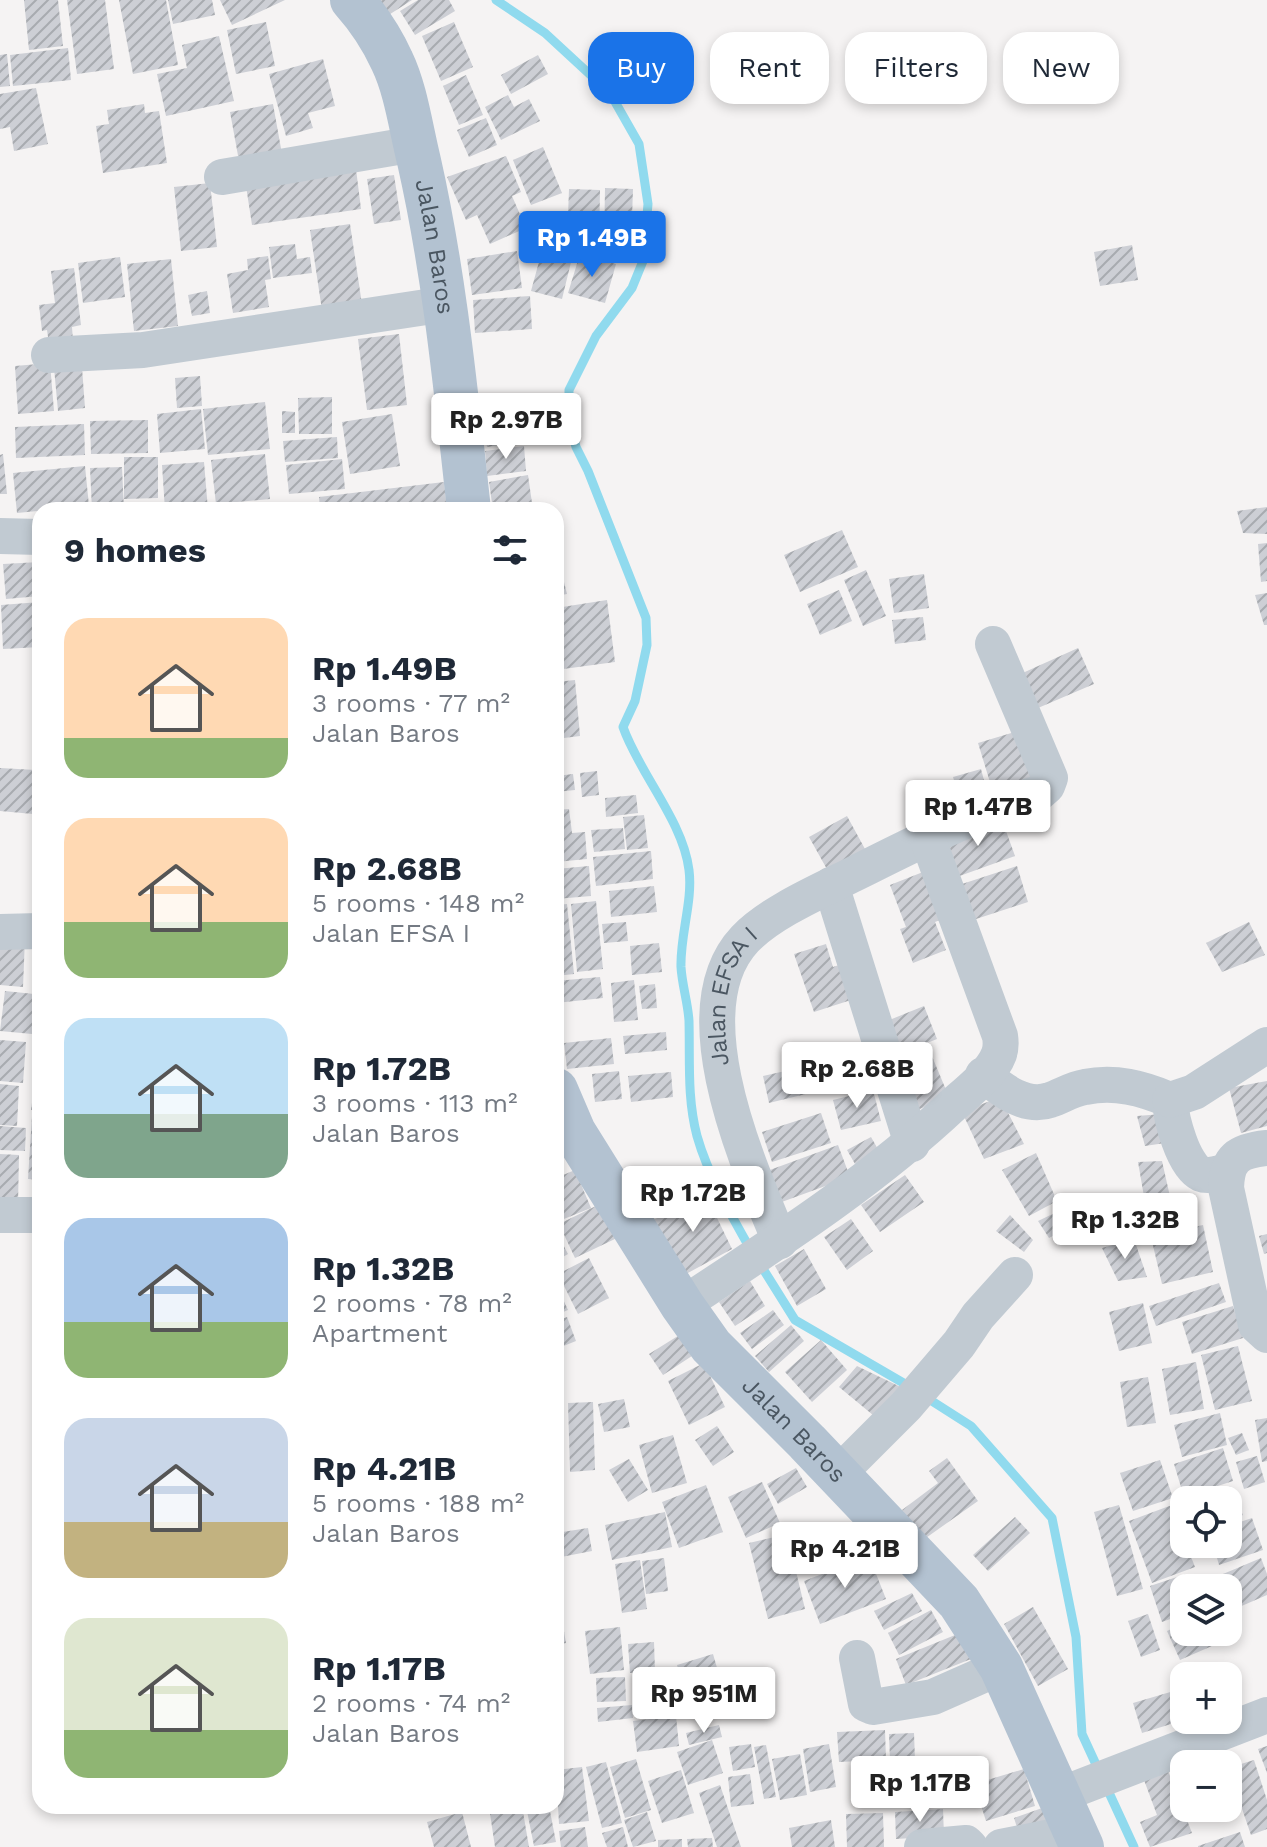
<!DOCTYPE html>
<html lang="en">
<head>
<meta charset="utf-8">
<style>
  body { margin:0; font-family:"Work Sans",sans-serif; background:#f6f6f7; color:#1f2937; height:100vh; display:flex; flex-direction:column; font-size:30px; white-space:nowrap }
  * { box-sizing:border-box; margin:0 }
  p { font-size:26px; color:#747a83 }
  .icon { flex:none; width:44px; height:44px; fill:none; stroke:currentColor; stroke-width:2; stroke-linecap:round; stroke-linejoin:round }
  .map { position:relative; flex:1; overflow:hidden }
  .side { position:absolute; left:32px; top:502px; width:532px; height:1312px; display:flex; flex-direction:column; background:#fff; border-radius:24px; box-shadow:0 4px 12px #0003 }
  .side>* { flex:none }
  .guide { position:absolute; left:588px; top:32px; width:558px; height:72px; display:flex; gap:16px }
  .buttons { position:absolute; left:1170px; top:1486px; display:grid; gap:16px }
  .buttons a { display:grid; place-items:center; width:72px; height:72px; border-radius:16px; background:#fff; box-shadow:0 4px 12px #0003; font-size:40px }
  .price { position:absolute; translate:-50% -68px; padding:0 18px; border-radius:8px; background:#fff; color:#222; font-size:26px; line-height:52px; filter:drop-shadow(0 2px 4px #0008) }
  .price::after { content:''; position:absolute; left:50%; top:48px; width:24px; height:18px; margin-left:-12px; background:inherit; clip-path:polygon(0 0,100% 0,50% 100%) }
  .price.on { background:#1a73e8; color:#fff }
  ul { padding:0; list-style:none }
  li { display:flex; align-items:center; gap:24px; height:200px; padding:0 32px }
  li span { display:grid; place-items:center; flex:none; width:224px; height:160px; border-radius:24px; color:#555 }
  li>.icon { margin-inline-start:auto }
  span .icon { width:96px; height:96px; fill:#fffc; stroke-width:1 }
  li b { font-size:34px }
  h2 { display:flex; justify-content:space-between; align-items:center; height:96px; padding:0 32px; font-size:34px }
  .chip { padding:0 28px; border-radius:24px; background:#fff; box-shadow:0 4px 12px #0003; font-size:28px; line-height:72px }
  .chip.on { background:#1a73e8; color:#fff }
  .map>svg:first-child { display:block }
</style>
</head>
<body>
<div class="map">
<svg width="1267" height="1847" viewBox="0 0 1267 1847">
  <defs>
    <pattern id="building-hatch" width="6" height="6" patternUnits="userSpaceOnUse" patternTransform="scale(2)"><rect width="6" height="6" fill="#cdcfd5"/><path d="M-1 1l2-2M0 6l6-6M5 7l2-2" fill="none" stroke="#a8abb0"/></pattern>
  </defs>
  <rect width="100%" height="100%" fill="#f5f3f3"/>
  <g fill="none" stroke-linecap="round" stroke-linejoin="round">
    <!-- stream -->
    <path stroke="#90daee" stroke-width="9" d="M496,0l49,33 65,60 29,51 9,60 -5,57 -11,27 -36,48 -27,54v30l7,27 12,24 58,147 1,27 -12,56 -12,26c16,46 60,94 66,143 4,31 -9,65 -8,97 1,18 7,36 8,54 1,40 -2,77 8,115 11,39 35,81 55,116
      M760,1264l35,56 117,68
      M924,1396l47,30 81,92 24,119 6,97 17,37
      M1105,1784l29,63"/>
  </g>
  <!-- building -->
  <path fill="url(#building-hatch)" d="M24,0h34l5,46 -34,4z
    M67,0h38l9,69 -37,5z
    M119,0h47l12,65 -45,9z
    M168,0h44l3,15 -42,9z
    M220,0h65l-53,25z
    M373,0h39l-28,18z
    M418,0h31l6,11 -40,24 -15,-24z
    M266,22l9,44 -39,8 -9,-44z
    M454,22l19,45 -32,14 -19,-45z
    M219,36l15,65 -68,15 -9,-42 30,-6 -5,-23z
    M68,48l3,32 -58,6 -3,-31z
    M7,54l3,32 -10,1v-32z
    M538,55l10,19 -37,20 -10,-19z
    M323,59l12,47 -27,7 5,15 -27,8 -17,-62z
    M466,75l17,40 -24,10 -16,-39z
    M36,88l12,56 -34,7 -4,-24 -10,2v-35z
    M508,95l6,12 15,-8 11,22 -39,19 -16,-33z
    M144,104l1,9 14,-2 8,52 -64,10 -7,-47 13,-2 -2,-14z
    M273,104l9,50 -43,7 -9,-49z
    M486,118l11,27 -28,12 -12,-27z
    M543,147l19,46 -31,12 -18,-45z
    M506,156l15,36 -9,4 14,32 -36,16 -13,-29 -11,5 -19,-43z
    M356,169l5,40 -109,16 -6,-39z
    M394,175l7,45 -27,4 -7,-45z
    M210,183l7,64 -36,4 -7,-64z
    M605,188l28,1 -2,58h-27z
    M569,189l31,1 -1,54 -32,-1z
    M350,224l13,87 -40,6 -13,-87z
    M295,244l2,15 13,-2 2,16 -39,5 -4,-31z
    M1132,245l6,35 -38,6 -6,-34z
    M543,247l30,7 -11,45 -31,-8z
    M517,251l5,37 -50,7 -5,-36z
    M580,254l36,10 -11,39 -37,-10z
    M268,256l3,23 -6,1 4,27 -36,6 -6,-39 21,-4 -1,-11z
    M120,257l5,40 -42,6 -5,-40z
    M171,259l7,67 -44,5 -7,-67z
    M74,268l7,57 -9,2 1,14 -24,3 -2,-14 -5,1 -3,-26 16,-2 -4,-32z
    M207,291l3,22 -18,3 -4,-21z
    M530,296l2,33 -57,4 -2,-33z
    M399,334l8,71 -40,5 -9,-71z
    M81,354l4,54 -27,3 -5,-54z
    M50,363l4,48 -36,3 -3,-48z
    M200,376l2,30 -25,2 -2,-30z
    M332,397v37h-33l-1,-36z
    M265,402l5,47 -62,6 -5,-46z
    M201,409l4,40 -45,4 -3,-39z
    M282,411l13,1v21h-13z
    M392,414l8,52 -50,8 -8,-52z
    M513,414l5,28 -31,5 -5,-27z
    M148,420v33l-57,1 -1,-33z
    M84,424l1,31 -69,3 -1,-31z
    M337,437l1,21 -53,4 -2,-21z
    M524,446l2,25 -39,5 -2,-25z
    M3,454l4,40h-7v-39z
    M265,454l5,45 -54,5 -5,-44z
    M124,457h34v41l-34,1z
    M342,459l3,30 -56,5 -3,-29z
    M204,462l4,48h-43l-3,-45z
    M85,466l4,40 -72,7 -4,-40z
    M122,467l2,43h-32l-2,-42z
    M528,475l5,35h-40l-4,-28z
    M444,482l3,28h-127l-1,-13z
    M1267,507v27l-24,-1 -6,-22z
    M842,530l16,37 -58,25 -16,-37z
    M1267,543v38l-6,1 -3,-38z
    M556,550l11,44 -11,2z
    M40,562v34l-34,3 -3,-35z
    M866,570l20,46 -23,10 -19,-46z
    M924,574l5,34 -35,5 -5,-34z
    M839,590l13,31 -32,14 -13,-31z
    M1267,593v32h-3l-9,-30z
    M607,600l8,62 -59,8v-62z
    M40,602v45l-37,2 -2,-44z
    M923,617l3,23 -31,4 -3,-24z
    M1078,648l16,36 -63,27 -15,-35z
    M575,680l5,56 -24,3v-57z
    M1018,731l15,49 -40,12 -15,-49z
    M0,768l36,2 -3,44 -33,-3z
    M981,769l9,34 -27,8 -10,-34z
    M597,771l2,24 -17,2 -2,-24z
    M573,774l2,16 -19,2v-16z
    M636,795l2,18 -32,4 -1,-19z
    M569,809l3,24 13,-1 2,27 -31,3v-52z
    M644,815l4,33 -21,2 -4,-33z
    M847,816l24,44 -38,20 -24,-43z
    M1001,817l14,39 -61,22 -14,-39z
    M623,828l2,21 -31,3 -3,-22z
    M651,851l2,28 -57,7 -3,-29z
    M589,866l2,30 -35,3v-30z
    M1017,866l11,36 -55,18 -11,-36z
    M923,872l19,47 -7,3 11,28 -33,13 -13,-34 6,-2 -16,-42z
    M654,886l3,26 -46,5 -2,-26z
    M596,901l7,68 -26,3 -6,-68z
    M567,904l7,70 -18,2v-71z
    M626,922l2,19 -24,2 -2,-19z
    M1249,922l16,33 -43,17 -16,-29z
    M0,937l25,1 -2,49 -23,-2z
    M659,943l3,29 -30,3 -2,-29z
    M826,944l7,23 6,-2 12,35 -37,12 -20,-58z
    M600,977l3,21 -47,5v-22z
    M634,980l4,40 -24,2 -3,-39z
    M655,984l2,24 -15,1 -3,-23z
    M5,991l29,3 -2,40 -32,-3z
    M924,1006l13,33 -42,17 -13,-33z
    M666,1032l1,18 -42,4 -2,-18z
    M611,1038l3,26 -47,5 -3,-26z
    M0,1040l26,2 -3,41 -23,-2z
    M862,1044l9,38 -35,8 -10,-37z
    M931,1054l18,43 -34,14 -17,-43z
    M812,1065l6,26 -49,12 -6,-27z
    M619,1071l3,28 -27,3 -3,-28z
    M671,1072l2,25 -42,5 -3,-26z
    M36,1073l4,1v37l-9,-1z
    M1267,1081v45l-26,7 -12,-45z
    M0,1084l19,2 -2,40 -17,-1z
    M873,1090l8,31 -40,9 -8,-30z
    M1000,1097l24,47 -40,15 -22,-47z
    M821,1113l10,30 -59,19 -10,-30z
    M1162,1114l3,29 -20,3 -8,-30z
    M32,1116l8,1v63l-12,-1z
    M0,1126l26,2 -1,23 -25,-1z
    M871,1137l8,14 -24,13 -8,-14z
    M838,1145l12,32 -71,26 -12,-32z
    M1036,1153l21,48 -28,15 -27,-46z
    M0,1154l19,1 -1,50h-18z
    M1162,1161l9,40 -25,7 -8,-46z
    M575,1170l16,38 -32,13 -3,-7v-36z
    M905,1175l19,27 -44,30 -19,-27z
    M706,1195l26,54 -46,25 -35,-53z
    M600,1204l17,34 -42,20 -16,-34z
    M1063,1209l9,17 -23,12 -11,-17z
    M1010,1215l23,25 -9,12 -28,-21z
    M851,1219l22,32 -26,19 -23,-33z
    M1203,1225l10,47 -51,12 -11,-47z
    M556,1231l12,23 -12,7z
    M1267,1234v19l-3,1 -5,-18z
    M1134,1239l13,38 -29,4 -16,-33z
    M804,1249l22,40 -29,17 -22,-40z
    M589,1258l20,40 -31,16 -20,-40z
    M750,1281l15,25 -30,20 -16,-24z
    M1219,1283l7,19 -70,24 -7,-20z
    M556,1284l12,26 -12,5z
    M1143,1303l9,40 -33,8 -10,-39z
    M1233,1306l10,32 -51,16 -10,-32z
    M773,1310l11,15 -32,24 -12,-16z
    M567,1317l9,24 -20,8v-28z
    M791,1325l13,16 -35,31 -14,-16z
    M681,1334l14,20 -32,21 -14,-21z
    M821,1340l26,30 -35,32 -27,-30z
    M1238,1346l14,55 -37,9 -14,-55z
    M1196,1362l8,47 -34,6 -8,-46z
    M704,1363l21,44 -36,18 -21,-44z
    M857,1366l52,25 -30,29 -40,-33z
    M1148,1377l8,46 -29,4 -7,-45z
    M624,1399l6,28 -26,5 -6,-28z
    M593,1402l2,68 -25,2 -2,-69z
    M1220,1413l7,32 -45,12 -8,-32z
    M1267,1418v43l-5,1 -7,-42z
    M717,1426l17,26 -21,14 -18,-26z
    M1242,1433l7,17 -13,5 -8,-17z
    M673,1435l14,48 -35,10 -13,-48z
    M558,1437l6,36 -8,2v-37z
    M1223,1448l10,33 -49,16 -10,-33z
    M1257,1456l8,26 -21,7 -8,-27z
    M947,1458l31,43 -55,39 -21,-30 36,-27 -9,-12z
    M629,1459l19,31 -20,12 -19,-32z
    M1160,1460l13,38 -40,13 -13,-38z
    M796,1468l11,19 -29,17 -11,-20z
    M762,1482l18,41 -34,15 -18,-41z
    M706,1485l17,47 -44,16 -17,-46z
    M1230,1486l13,29 -15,6v-21h-32z
    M1119,1505l24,84 -26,7 -23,-84z
    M1172,1505l12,39h2l9,23 -43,16 -23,-62z
    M665,1512l7,35 -60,13 -7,-35z
    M1015,1517l15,16 -42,38 -15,-16z
    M1252,1518l11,32 -44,15 -6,-21h15v-18z
    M588,1528l4,23 -36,7v-25z
    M787,1534l18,75 -37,10 -19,-76z
    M869,1556l17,43 -66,25 -16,-43z
    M664,1558l4,33 -22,3 -4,-33z
    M1261,1558l6,16v21l-37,16 -2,-23h-7l-5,-11z
    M640,1560l7,49 -25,4 -7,-49z
    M1186,1574l5,14h-7v26l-22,8 -12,-36z
    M912,1593l10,18 -38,19 -10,-19z
    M1033,1607l35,62 -30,17 -34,-62z
    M931,1610l12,22 -44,23 -11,-22z
    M561,1614l5,29 -10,2v-30z
    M1148,1614l12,36 -19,7 -13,-36z
    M1184,1623v9h32l5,10 -41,18 -13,-29z
    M620,1627l4,43 -34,4 -5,-43z
    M960,1633l11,26 -65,26 -10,-26z
    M654,1642l1,29 -25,2 -2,-29z
    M713,1654l14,48 -37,10 -13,-47z
    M625,1677l1,24 -29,1 -1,-24z
    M1184,1688v32l-42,13 -9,-30z
    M632,1705l1,13 -35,4 -1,-14z
    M676,1716l3,30 -42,6 -4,-31z
    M719,1725l3,12 -33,8 -3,-12z
    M885,1730l1,30 -47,2 -2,-30z
    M914,1733l1,27 -25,1 -1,-27z
    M712,1740l11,33 -35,12 -11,-33z
    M751,1744l4,23 -22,4 -4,-24z
    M829,1744l7,43 -26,5 -7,-43z
    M766,1745l10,52 -12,2 -10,-52z
    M1267,1746v27l-9,-24z
    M800,1754l7,41 -27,5 -8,-41z
    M636,1759l15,51 -26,8 -15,-51z
    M1254,1760l13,40v29l-16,6 -23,-67z
    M606,1762l16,61 -20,5 -16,-61z
    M1165,1763l27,70 -42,14 -10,-25 17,-7 -16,-43z
    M582,1767l7,54 -30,3 -3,-54z
    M1024,1769l11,37 -49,15 -12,-37z
    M681,1770l13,43 -32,10 -14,-42z
    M750,1774l4,30 -23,3 -3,-30z
    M720,1785l21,62h-24l-18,-54z
    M496,1806h26l7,41h-34l-6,-40z
    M526,1806h23l7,36 -22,4z
    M1045,1807l8,22 -32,11 -7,-22z
    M943,1809l1,27 -48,3 -1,-27z
    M462,1812l9,35h-37l-7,-25z
    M647,1812l9,29 -23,6 -9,-27z
    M883,1813l1,34h-37l-1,-33z
    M831,1820l4,27h-43l-3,-19z
    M585,1827l3,20h-27l-2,-16z
    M623,1827l5,20h-21l-5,-14z
    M1240,1832l5,15h-47v-1z
    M712,1838l1,9h-25l-1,-8z
    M682,1839v8h-24v-7z"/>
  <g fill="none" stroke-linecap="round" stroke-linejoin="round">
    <!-- minor -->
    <g stroke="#c1cad2" stroke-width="36">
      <path d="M222,177l193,-33"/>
      <path d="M49,355l94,-5 303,-46"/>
      <path d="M0,536l40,1"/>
      <path d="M831,885l81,259"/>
      <path d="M0,932l40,-1"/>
      <path d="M983,1075c18,14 42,34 67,25 12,-4 22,-11 35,-13 30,-6 57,1 85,13 1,19 13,65 31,74 7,3 18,-1 25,-2"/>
      <path d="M1170,1100l24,-8 73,-47"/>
      <path d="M1267,1148c-29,3 -40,10 -41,40l30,137 11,10"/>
      <path d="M0,1215h40"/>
      <path id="s1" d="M780,1241c-31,-75 -102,-231 -35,-302 26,-27 75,-48 109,-65 61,-31 120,-60 185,-81l8,-7 3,-8 -57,-134"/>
      <path d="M682,1305c95,-63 189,-123 272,-201 15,-13 38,-31 45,-50 2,-6 2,-12 1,-18l-73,-199"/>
      <path d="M838,1474l68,-68 53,-62 19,-28 37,-41"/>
      <path d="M857,1658l9,46 7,3 60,-10 68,-30"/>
      <path d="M1060,1795l207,-80"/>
      <path d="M922,1847l44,-4 4,4"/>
      <path d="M1001,1847l75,-15"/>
    </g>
    <!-- major -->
    <g stroke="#b3c2d1" stroke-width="44">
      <path id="s2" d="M352,0c16,18 30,39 40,61 14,29 19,68 27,100 26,115 37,232 50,349"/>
      <path id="s3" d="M556,1090l18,42 108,173 29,41 96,96 152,160 42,65 81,180"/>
    </g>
  </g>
  <g text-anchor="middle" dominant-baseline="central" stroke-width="6" stroke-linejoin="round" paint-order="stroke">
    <!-- street labels -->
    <g font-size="24" fill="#4a5661" stroke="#fff">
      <text stroke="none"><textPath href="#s2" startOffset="264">Jalan Baros</textPath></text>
      <text stroke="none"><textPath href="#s1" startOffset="258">Jalan EFSA I</textPath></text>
      <text stroke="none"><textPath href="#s3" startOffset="418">Jalan Baros</textPath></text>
    </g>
  </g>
</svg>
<div class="buttons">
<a><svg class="icon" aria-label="locate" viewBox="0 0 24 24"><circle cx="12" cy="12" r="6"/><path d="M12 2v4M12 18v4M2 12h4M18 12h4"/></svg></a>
<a><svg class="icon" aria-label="layers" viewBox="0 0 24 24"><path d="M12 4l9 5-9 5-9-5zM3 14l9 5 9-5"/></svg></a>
<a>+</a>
<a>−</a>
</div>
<b class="price on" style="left:592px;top:279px">Rp 1.49B</b>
<b class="price" style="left:506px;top:461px">Rp 2.97B</b>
<b class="price" style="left:978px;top:848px">Rp 1.47B</b>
<b class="price" style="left:857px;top:1110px">Rp 2.68B</b>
<b class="price" style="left:693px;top:1234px">Rp 1.72B</b>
<b class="price" style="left:1125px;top:1261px">Rp 1.32B</b>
<b class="price" style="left:845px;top:1590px">Rp 4.21B</b>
<b class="price" style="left:704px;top:1735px">Rp 951M</b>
<b class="price" style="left:920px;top:1824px">Rp 1.17B</b>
<div class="guide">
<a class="chip on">Buy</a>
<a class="chip">Rent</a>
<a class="chip">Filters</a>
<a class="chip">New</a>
</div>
<section class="side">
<h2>9 homes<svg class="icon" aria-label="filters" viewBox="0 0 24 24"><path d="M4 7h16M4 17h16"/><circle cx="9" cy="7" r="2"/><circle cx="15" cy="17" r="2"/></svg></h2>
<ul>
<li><span style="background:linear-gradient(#ffd9b3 75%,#8fb573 0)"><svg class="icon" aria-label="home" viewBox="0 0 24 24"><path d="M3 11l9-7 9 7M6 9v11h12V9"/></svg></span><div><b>Rp 1.49B</b><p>3 rooms · 77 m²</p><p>Jalan Baros</p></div></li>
<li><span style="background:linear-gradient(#ffd9b3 65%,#8fb573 0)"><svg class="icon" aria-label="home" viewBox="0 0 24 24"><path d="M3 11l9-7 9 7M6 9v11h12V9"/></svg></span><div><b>Rp 2.68B</b><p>5 rooms · 148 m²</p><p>Jalan EFSA I</p></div></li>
<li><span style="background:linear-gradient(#bfe0f5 60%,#7fa58c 0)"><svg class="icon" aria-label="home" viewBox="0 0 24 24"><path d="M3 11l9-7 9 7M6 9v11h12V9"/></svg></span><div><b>Rp 1.72B</b><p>3 rooms · 113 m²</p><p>Jalan Baros</p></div></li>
<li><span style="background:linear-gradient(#a9c7e8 65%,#8fb573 0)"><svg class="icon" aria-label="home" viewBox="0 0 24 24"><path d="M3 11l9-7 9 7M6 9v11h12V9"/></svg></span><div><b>Rp 1.32B</b><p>2 rooms · 78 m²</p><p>Apartment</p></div></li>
<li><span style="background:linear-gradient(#c9d6e8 65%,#c2b280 0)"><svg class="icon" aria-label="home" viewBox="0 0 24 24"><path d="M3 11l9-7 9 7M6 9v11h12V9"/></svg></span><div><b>Rp 4.21B</b><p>5 rooms · 188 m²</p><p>Jalan Baros</p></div></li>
<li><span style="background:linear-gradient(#dfe7d0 70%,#8fb573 0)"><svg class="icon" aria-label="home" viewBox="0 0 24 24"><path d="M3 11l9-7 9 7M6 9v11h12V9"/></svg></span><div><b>Rp 1.17B</b><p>2 rooms · 74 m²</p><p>Jalan Baros</p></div></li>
</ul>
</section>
</div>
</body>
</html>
